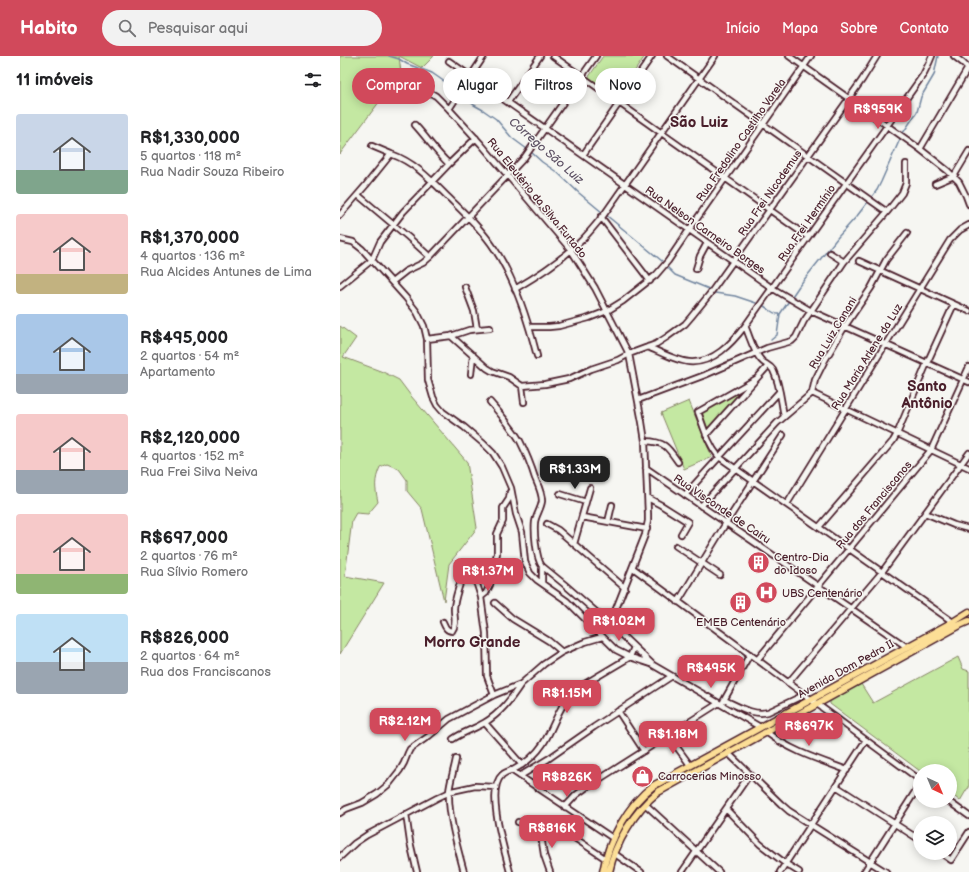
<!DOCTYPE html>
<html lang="pt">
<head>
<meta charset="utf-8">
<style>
  body { margin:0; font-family:"Balsamiq Sans",sans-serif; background:#f2f2f2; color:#202124; height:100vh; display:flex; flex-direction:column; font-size:15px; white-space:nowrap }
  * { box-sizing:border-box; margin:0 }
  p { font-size:13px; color:#757577 }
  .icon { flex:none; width:22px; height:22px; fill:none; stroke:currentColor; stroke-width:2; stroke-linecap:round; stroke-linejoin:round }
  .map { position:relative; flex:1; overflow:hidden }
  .side { display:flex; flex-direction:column; background:#fff; width:340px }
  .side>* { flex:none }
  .hud { position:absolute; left:12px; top:12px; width:380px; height:36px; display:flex; gap:8px }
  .needle { width:26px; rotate:136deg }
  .buttons { position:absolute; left:573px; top:708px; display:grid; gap:8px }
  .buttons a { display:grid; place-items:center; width:44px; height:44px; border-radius:50%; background:#fff; box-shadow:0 2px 10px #0003; font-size:20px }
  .price { position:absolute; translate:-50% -34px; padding:0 9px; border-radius:8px; background:#d1495b; color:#fff; font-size:13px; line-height:26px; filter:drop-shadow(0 1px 2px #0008) }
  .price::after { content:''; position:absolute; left:50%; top:24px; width:12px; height:9px; margin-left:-6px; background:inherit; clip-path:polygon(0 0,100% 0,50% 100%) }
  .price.selected { background:#222; color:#fff }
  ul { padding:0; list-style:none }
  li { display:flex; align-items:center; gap:12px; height:100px; padding:0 16px }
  li span { display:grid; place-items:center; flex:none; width:112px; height:80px; border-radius:4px; color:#555 }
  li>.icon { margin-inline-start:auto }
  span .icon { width:48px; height:48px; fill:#fffc; stroke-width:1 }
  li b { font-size:17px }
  h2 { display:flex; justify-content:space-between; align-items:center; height:48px; padding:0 16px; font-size:17px }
  .pill { padding:0 14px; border-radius:18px; background:#fff; box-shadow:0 2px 10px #0003; font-size:14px; line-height:36px }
  .pill.selected { background:#d1495b; color:#fff }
  header { display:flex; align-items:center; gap:24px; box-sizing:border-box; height:56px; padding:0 20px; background:#d1495b; color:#fff }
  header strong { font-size:19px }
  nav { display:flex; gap:22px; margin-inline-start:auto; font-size:14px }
  .search { width:280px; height:36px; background:#f2f2f2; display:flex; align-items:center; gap:10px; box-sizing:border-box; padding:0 14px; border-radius:22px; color:#757577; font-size:15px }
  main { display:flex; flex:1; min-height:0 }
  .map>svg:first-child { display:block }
</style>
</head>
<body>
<header>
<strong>Habito</strong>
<div class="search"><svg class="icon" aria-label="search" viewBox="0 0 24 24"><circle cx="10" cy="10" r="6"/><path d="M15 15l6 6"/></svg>Pesquisar aqui</div>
<nav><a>Início</a><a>Mapa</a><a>Sobre</a><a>Contato</a></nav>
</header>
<main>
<section class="side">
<h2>11 imóveis<svg class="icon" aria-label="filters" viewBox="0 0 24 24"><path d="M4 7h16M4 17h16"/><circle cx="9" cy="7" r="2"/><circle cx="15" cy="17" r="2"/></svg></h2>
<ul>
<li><span style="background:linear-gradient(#c9d6e8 70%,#7fa58c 0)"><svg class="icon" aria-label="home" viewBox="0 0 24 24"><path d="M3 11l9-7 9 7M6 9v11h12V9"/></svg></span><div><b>R$1,330,000</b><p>5 quartos · 118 m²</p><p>Rua Nadir Souza Ribeiro</p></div></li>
<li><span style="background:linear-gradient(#f6c9c9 75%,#c2b280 0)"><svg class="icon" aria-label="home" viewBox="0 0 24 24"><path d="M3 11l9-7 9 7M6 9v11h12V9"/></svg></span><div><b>R$1,370,000</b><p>4 quartos · 136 m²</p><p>Rua Alcides Antunes de Lima</p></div></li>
<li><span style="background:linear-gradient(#a9c7e8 75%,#9aa5b1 0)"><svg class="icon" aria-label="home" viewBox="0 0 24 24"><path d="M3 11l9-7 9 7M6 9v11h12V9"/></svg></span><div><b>R$495,000</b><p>2 quartos · 54 m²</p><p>Apartamento</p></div></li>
<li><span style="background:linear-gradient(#f6c9c9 70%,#9aa5b1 0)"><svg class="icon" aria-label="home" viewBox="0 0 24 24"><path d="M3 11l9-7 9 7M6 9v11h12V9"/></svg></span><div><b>R$2,120,000</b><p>4 quartos · 152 m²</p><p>Rua Frei Silva Neiva</p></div></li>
<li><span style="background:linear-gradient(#f6c9c9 75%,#8fb573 0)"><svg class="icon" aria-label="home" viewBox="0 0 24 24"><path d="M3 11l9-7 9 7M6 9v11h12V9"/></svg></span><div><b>R$697,000</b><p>2 quartos · 76 m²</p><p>Rua Sílvio Romero</p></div></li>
<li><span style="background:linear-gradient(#bfe0f5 60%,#9aa5b1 0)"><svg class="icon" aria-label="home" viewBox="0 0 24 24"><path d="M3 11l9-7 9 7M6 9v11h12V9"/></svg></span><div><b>R$826,000</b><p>2 quartos · 64 m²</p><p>Rua dos Franciscanos</p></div></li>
</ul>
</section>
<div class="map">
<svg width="629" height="816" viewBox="0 0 629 816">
  <rect width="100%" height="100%" fill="#f6f6f2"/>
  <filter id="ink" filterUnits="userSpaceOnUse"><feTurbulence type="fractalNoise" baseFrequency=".025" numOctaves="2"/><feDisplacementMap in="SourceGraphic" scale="8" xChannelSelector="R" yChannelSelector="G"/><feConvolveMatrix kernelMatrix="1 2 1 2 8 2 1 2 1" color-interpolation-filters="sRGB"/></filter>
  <g filter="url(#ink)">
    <!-- green -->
    <path fill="#c4e8a2" stroke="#878466" d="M0,0h59l2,17 -61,81z
      M59,0h35l-12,12z
      M263,0h42l-29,42 -28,-20z
      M0,270l16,12 -13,19 40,15 16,8 12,16 56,66 10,66 -28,36 -5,37 -22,-92 -15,-18v-11l-8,-11 -12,-5 -7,3c-6,14 -5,20 -2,35l-10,12 -12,-1 -4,7 -7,56 39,7 -44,71z
      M400,334l2,2 -34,37 -6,-17z
      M349,345l23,56 -28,12 -23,-56z
      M618,601l5,12 6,2v117l-2,1 -7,12 -10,-8v-22h-30l-90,-67v-4l31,-16 12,19z"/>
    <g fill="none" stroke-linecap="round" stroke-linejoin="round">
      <!-- stream -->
      <path stroke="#71859f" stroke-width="1.5" d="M49,0l10,3 8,5 25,9 23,16 19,16 9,5 13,9 16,19 19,14 11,10 16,11 21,20 24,20
        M563,77l14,-21 4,-15 13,-22 4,-19
        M266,159l56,46
        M326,210l9,9 34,14
        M375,237l20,3 21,7
        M424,250c5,3 10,9 16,8
        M431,284l6,-5 3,-21 19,-28 39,-49 19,-21 20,-26 4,-8 19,-43"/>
      <defs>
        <path id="minor" d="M213,0l255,181
          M327,0l220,156
          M449,0l131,93 28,22 11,11 7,14 3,8
          M614,0l9,7 6,6
          M109,5l323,227 39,23 158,71
          M79,30l17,10 13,13 32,35 90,106 24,38 34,66 13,68 3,19 3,73v7l-3,14 -35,89 43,41 107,62
          M168,46l32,-46
          M109,53l35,-53
          M75,69c12,13 21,27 34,39
          M32,90l19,8
          M580,93l48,-81
          M243,99l69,-99
          M595,128l19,-8 15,-25
          M18,139l50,42 22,20
          M0,159l26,-30 25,-31c23,8 39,25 56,42 16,16 34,32 47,52 20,29 34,73 43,108
          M261,161l49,64
          M0,183l13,3 9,7 44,49 11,14 7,14 3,13 1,41 5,17 4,8 6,7 21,15 20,17 9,9 9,14 9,21 5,26 6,18 3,30 5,11 7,7 30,21 49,49 14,7 21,7
          M490,197l14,9
          M519,205l110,50
          M356,213l4,-13 7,-13
          M52,226l14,-11 17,-8 7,-6 94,-99 72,-102
          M0,230l32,-26 8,-18 23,-30 46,-48 27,-26
          M125,231l9,24 3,18
          M175,233c24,-14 48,-30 67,-49 8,-8 14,-16 21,-24l112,-160
          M405,270c5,11 8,25 16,34 3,4 9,5 12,10 7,14 8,31 11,46
          M189,271h20l10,-1 30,-8 18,-7 16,-10 33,-26 12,-14 21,-31 122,-174
          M111,280l36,32 5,3 17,6 13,9 23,-2 24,-5 22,-10 27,-9 11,-6 27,-10 11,-7 18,-13 6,-7 18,-22 153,-215 15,-24
          M87,283l24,-3 18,-6 21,-2
          M308,291c12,5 28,14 41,15 24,2 43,-19 56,-36l178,-251 6,-12 3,-7
          M131,318l2,-19
          M416,323l-58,33c6,16 10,32 21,45l234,165
          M182,330l2,16
          M472,337l157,75
          M298,344l67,-25 62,-27 25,-7 4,-4 8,-16 7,-10 33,-49 43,-50 15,-19 4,-10v-19
          M150,346c11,13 22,25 30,39 6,12 11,24 15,37 3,7 7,15 7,23 -1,8 -6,14 -7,21 -1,9 1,37 7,44l22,18 46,40
          M366,379l62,-69
          M305,385c20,1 22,5 33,21
          M306,412l261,179
          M220,438l26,8
          M345,439c31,-35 63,-69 94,-103
          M308,442l13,7 27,17 -7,12
          M447,448l163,-264 10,-10 9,-5
          M361,450l76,-83 35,-30 3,-13 10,-20 20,-34 26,-38 15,-28 21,-27
          M585,457l29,12 15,4
          M242,461l65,12
          M268,466l4,-17
          M207,468l11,6 67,58
          M479,471l74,-86 4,-7 30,-71 27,-59
          M234,488l16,-56
          M336,490l44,29
          M293,512l287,212
          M202,527v-17
          M141,541l5,-4 4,-8 7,-32v-19l6,-13v-13l6,-9 1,-7
          M338,546l48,-79 57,-88
          M155,547l18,16 36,22 13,11
          M103,566c2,4 3,9 9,9 5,-7 2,-15 2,-22 0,-8 8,-35 13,-40h3l4,6 7,22 5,36 1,43 7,19
          M417,604l174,-210 38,-83
          M448,627l94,-111 87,-119
          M384,644c14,6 29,16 44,12l36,-17
          M383,646l27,-48
          M278,655l26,40
          M145,667l37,42
          M426,676c25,19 51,27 81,38
          M328,679l22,30
          M113,683c10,-7 21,-10 31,-16 16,-9 27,-24 37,-39
          M388,697l53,51 8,7 97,61
          M116,703c-2,11 -6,22 -7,33 -1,24 9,57 15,80
          M171,714l103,69
          M180,720l28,-17 46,-32 78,-51
          M496,730l84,54
          M608,745l21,15
          M305,748l74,68
          M225,751l11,-12 11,-8 132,-84
          M386,753l34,35 26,20 13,8
          M0,757l6,-4 16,-6 15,-9 12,-10 11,-14 4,-7 4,-10 2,-4 19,-13 20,-17 45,-24 27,-11 23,-20 18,-12 23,-10 17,-5
          M66,758l4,28 7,30
          M178,766l22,7 4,26 6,17
          M221,773l45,30
          M601,797l10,7 18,-28
          M275,798l26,18
          M0,801l15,-14 12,-8 70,-37 15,-7 23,-5 21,1
          M170,816c-5,-20 -25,-82 -8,-97 3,-3 7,-4 11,-5 12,-6 22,-14 30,-26 13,-20 15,-40 35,-56l52,-31 4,-10
          M342,816l68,-98
          M440,816l86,-132
          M524,816l56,-88"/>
        <path id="major" d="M263,816c5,-31 25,-67 50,-86l300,-164 16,-10
          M269,816c6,-29 26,-62 49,-80l302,-167 9,-4"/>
      </defs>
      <!-- minor casing -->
      <use href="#minor" stroke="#4a1f2b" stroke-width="8"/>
      <!-- major casing -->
      <use href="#major" stroke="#4a1f2b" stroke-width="9"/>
      <!-- minor -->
      <use href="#minor" stroke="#f6f6f2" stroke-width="4.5"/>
      <!-- major -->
      <use href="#major" stroke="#fcde96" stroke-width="6"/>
    </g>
  </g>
  <!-- icons -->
  <defs>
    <symbol id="building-disc" viewBox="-11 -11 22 22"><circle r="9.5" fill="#d1495b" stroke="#f6f6f2"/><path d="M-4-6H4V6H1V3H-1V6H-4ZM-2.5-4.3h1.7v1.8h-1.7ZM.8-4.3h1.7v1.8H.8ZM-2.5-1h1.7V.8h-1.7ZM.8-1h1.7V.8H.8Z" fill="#fff"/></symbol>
    <symbol id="hospital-disc" viewBox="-11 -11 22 22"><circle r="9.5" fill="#d1495b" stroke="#f6f6f2"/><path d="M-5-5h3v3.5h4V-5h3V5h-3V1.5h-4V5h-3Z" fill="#fff"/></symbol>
    <symbol id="shop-disc" viewBox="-11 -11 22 22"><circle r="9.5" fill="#d1495b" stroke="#f6f6f2"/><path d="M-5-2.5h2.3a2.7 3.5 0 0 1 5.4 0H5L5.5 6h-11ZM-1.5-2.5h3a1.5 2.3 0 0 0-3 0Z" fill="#fff"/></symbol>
  </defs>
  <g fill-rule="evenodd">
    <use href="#building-disc" x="406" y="494" width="25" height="25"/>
    <use href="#hospital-disc" x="414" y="524" width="25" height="25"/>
    <use href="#building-disc" x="388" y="534" width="25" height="25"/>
    <use href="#shop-disc" x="290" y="708" width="25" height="25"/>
  </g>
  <g text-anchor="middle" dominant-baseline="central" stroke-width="3" stroke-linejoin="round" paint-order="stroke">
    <!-- street labels -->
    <g font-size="11" fill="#4a1f2b" stroke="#f6f6f2">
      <text transform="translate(401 84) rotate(-55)">Rua Fredolino Castilho Varela</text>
      <text transform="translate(430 137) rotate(-55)">Rua Frei Nicodemus</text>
      <text transform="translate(197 142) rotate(51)">Rua Eleutério da Silva Furtado</text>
      <text transform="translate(467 167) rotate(-55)">Rua Frei Hermínio</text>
      <text transform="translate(365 174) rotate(35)">Rua Nelson Carneiro Borges</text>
      <text transform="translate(493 277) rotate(-59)">Rua Luiz Canani</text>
      <text transform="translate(527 301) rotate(-58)">Rua Maria Arlene da Luz</text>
      <text transform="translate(534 449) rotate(-50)">Rua dos Franciscanos</text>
      <text transform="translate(382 453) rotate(34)">Rua Visconde de Cairu</text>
      <text transform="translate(506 613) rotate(-29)">Avenida Dom Pedro II</text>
    </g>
    <!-- poi labels -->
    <g font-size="11" fill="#4a1f2b" stroke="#f6f6f2" text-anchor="start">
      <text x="434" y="501">Centro-Dia<tspan x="434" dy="13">do Idoso</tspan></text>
      <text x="442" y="537">UBS Centenário</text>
      <text x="401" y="566" text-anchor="middle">EMEB Centenário</text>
      <text x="318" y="720">Carrocerias Minosso</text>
    </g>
    <!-- water labels -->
    <g font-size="12" font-style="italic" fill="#5e5265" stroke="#f6f6f2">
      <text transform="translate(206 95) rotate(41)">Córrego São Luiz</text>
    </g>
    <!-- district labels -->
    <g font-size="15" font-weight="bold" fill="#4a1f2b" stroke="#f6f6f2">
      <text x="359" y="66">São Luiz</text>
      <text x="587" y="330">Santo<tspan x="587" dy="17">Antônio</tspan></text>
      <text x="132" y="586">Morro Grande</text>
    </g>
  </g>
</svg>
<div class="buttons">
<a><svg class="needle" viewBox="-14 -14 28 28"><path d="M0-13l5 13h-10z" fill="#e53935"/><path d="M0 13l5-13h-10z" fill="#757577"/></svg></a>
<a><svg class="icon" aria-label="layers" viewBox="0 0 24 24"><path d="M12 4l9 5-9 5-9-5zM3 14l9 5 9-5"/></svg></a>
</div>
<b class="price" style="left:538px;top:74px">R$959K</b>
<b class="price selected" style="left:235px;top:434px">R$1.33M</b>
<b class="price" style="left:148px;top:536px">R$1.37M</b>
<b class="price" style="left:279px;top:586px">R$1.02M</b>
<b class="price" style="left:371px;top:633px">R$495K</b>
<b class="price" style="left:227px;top:658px">R$1.15M</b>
<b class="price" style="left:65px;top:686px">R$2.12M</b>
<b class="price" style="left:469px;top:691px">R$697K</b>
<b class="price" style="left:333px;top:699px">R$1.18M</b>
<b class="price" style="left:227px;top:742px">R$826K</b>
<b class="price" style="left:212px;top:793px">R$816K</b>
<div class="hud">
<a class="pill selected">Comprar</a>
<a class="pill">Alugar</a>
<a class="pill">Filtros</a>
<a class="pill">Novo</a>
</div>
</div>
</main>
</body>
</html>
